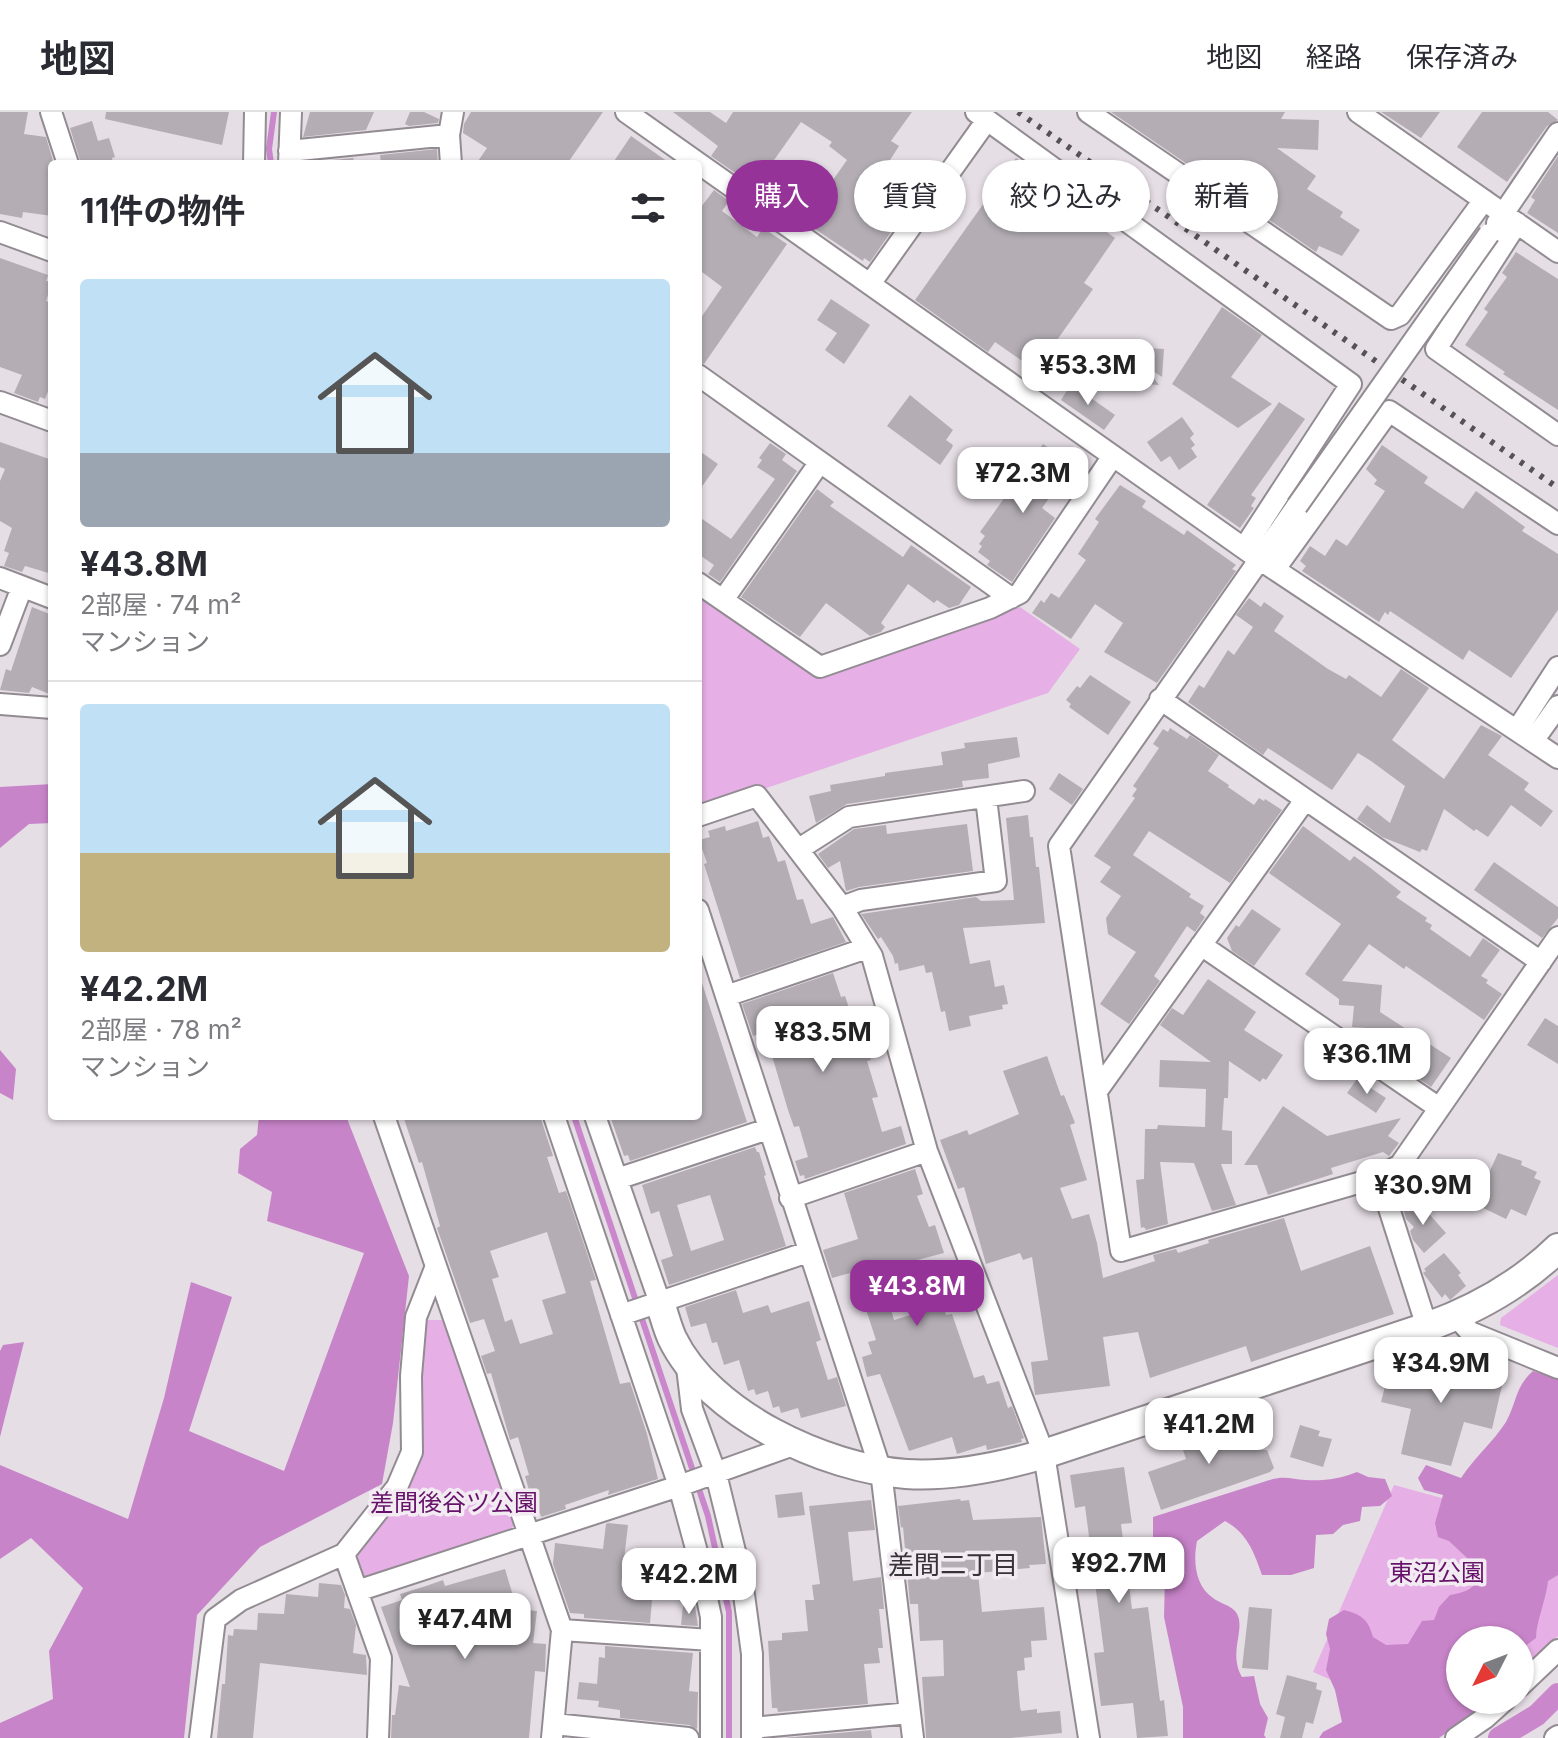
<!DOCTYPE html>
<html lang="ja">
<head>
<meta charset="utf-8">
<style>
  body { margin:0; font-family:Inter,"Noto Sans JP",sans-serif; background:#f2f2f3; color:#2b2b33; height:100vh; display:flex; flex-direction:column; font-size:30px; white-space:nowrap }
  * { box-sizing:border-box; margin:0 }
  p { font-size:26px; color:#7c7c81 }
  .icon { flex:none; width:44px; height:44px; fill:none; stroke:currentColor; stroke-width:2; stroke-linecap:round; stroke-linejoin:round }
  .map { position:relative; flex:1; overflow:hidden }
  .sheet { position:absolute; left:48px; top:48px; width:654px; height:960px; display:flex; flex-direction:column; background:#fff; border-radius:8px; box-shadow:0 2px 6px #0004 }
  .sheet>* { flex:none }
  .top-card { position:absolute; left:726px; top:48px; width:712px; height:72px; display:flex; gap:16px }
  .needle { width:52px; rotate:228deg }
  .buttons { position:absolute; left:1446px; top:1514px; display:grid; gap:16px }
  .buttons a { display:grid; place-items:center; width:88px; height:88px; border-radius:50%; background:#fff; box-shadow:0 2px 6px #0004; font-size:40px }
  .price { position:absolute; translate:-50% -68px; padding:0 18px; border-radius:16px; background:#fff; color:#222; font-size:26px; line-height:52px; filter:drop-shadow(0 2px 4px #0008) }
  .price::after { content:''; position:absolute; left:50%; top:48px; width:24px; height:18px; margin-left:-12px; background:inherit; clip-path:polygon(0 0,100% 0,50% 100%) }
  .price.selected { background:#963399; color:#fff }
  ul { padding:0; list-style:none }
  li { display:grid; align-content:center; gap:16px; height:424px; padding:0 32px }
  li+li { border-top:2px solid #e1e1e2 }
  li span { display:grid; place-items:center; height:248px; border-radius:8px; color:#555 }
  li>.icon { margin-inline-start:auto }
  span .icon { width:144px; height:144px; fill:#fffc; stroke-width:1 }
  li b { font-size:34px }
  h2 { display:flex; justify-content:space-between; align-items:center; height:96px; padding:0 32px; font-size:34px }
  .pill { padding:0 28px; border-radius:36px; background:#fff; box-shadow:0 2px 6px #0004; font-size:28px; line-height:72px }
  .pill.selected { background:#963399; color:#fff }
  header { display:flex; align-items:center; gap:48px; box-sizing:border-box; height:112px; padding:0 40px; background:#fff; border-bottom:2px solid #e1e1e2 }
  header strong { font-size:38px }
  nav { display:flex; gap:44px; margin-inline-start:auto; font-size:28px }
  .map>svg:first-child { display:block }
</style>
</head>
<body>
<header>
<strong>地図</strong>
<nav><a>地図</a><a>経路</a><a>保存済み</a></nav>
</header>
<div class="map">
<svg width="1558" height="1626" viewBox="0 0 1558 1626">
  <rect width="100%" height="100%" fill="#e5dee5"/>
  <!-- green -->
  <path fill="#e6afe6" d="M698,480l122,84 200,-69 60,42 -32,44 -350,118z
    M1558,1163v73l-58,-23 1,-7z
    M424,1208h23l70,200 -12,19 -134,44 -12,-7 -7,-18 44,-54 22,-124z
    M1558,1269v255l-38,37v-33h-60v60h30l-40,32 -137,-60 81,-187 66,18z"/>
  <!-- forest -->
  <path fill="#c884c9" d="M52,672v39l-23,1 -29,24v-61z
    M0,938l16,19 -3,31 -13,-7z
    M259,1004h87l63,160 -16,147 -11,61 -122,63 -63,68 -13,123h-184v-15l53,-24 -4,-48 34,-63 -52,-50 -31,21v-94l128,54 36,-121 27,-116 41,15 -43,134 95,40 80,-218 -97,-32 5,-29 -34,-19 2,-24 17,-14z
    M24,1230l-24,95v-86l3,-6z
    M1533,1259l25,8v196l-10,6c-2,19 -12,41 -12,57l-16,12v-10h-60v31l-5,1 -4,11 2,10 7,1v6h19l5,8 -15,16 -23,9 -7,5h-120l4,-6 19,-10 -7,-32 -9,-20 4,-21 -4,-15 3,-15 15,-9c18,5 24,9 29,27l13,8 22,-1 14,-23 12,-1 5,-13 11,-12c17,-3 24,-6 33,-22l-34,-32 -11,-4 -3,-14 8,-28 -19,-5 -6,-12 8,-13 35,13c13,-20 32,-36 45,-56 11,-20 9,-35 27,-51z
    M1357,1360l11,5 17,2 7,17 -12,10 -18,1 -2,14 -17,4 -10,9 -17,1 -2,33 -23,7h-29c-8,-23 -15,-42 -37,-54l-28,20c-4,20 -2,45 16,57 6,5 17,7 22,13 13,15 -8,41 7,66l12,-1 6,28 8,14 -4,17 2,3h-83v-31l-19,-90 1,-40 -2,-17 -10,-20v-23l120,-38c13,-3 20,0 32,1 19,1 35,-1 52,-8z"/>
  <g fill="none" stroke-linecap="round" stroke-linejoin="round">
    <!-- stream -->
    <path stroke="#cb87cc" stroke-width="6" d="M271,52l-2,-15 5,-37
      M574,1004l134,400 21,96v126"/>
    <!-- canal -->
    <path stroke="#cb87cc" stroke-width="22" d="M1499,1626l38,-23 21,-21"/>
  </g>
  <!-- building -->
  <path fill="#b4aeb4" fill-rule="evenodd" d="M0,0h28l-4,22 22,3 8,27h-2v52l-29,-4 -1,6 -22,-4z
    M106,0h123l-7,33 -117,-26z
    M310,0h64l-8,18 -63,7z
    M410,0h14l15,7 -1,4 -29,3 -4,-2z
    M471,0h132l-36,52h-91l11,-16 -24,-15 1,-9z
    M673,0h37l16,11 7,-11h179l-21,29 8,5 -23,36 20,14 -5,7 14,9 -35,50 -6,-4 -1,3 -51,-34 23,-36 -7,-4 19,-27 -18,-14 3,-4 -31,-20 -46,65 -44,-31 7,-10z
    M1111,0h174l-4,7 38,1 -1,30 -41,-2 39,28 -9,13 36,23 -3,5 20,13 -18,26 -23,-10 -3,6z
    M1381,0h59l-19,26z
    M1482,0h66l10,8 -11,6 -40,56 -50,-35z
    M92,9l6,20 11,-3 6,19 -3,1 1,6h-32l-11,-36z
    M631,24l40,28h-59z
    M437,37l1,15h-57l-1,-9z
    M1558,44v77l-31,-20 8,-13 -4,-3z
    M354,46l-3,6h-39l-1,-2z
    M1016,46l73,53 -4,5 30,22 -31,45 9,6 -55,78 -5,-3 -2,3 -36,-25 -7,10 -73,-52z
    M714,78l15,11 -7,10 35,26 6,-9 24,16 -83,120 -6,-2v-40l24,-35 -24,-18v-58z
    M1516,140l42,27v131l-55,-36 2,-2 -40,-27 23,-33 -4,-3 23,-32 -5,-4z
    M0,146l48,17 -2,6 6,1 -6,19 6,2v78l-7,18 -5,-2 -2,5 -24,-9 8,-18 -22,-8z
    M831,187l39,26 -26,39 -19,-14 12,-17 -20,-13z
    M1222,195l40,28 -31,42 41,27 -34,24 -66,-44z
    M1114,234l50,3 -2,28 -18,-12 15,20 -46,-3z
    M1071,272l44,31 -11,15 -43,-30z
    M910,283l43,35 -7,10 7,5 -1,3 -12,17 -53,-39z
    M1279,290l26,17 -54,76 5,3 -5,8 3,2 -14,20 -33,-23z
    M1182,305l12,17 -4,4 5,7 -4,3 6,9 -18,13 -9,-14 -9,6 -14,-20z
    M0,330l52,18v114l-27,-8 -3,6 -18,-6 5,-13 -5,-2 8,-23 -12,-7v-40l5,-12 -5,-2z
    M770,331l16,11 -4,6 15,11 -77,111 -12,-8 6,-9 -16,-11v-38l33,23 44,-60 -18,-12 5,-7 -3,-2z
    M1043,332l30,21 -31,43 13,10 -43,64 -25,-17 3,-4 -12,-9 4,-6 -3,-2 6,-8 -5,-4z
    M1382,333l46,32 -4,6 39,26 13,-18 49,36 -3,4 36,23v56l-47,68 -42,-28 -6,10 -73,-49 -2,4 -3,-3 -6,10 -77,-51 4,-5 -6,-5 10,-15 15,10 11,-17 11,7 38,-55 -11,-7 3,-4 -11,-11z
    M698,338l20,14 -20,28z
    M1120,373l26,16 -4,6 42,28 3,-5 49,35 -4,4 4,2 -79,112 -53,-31 19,-29 -28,-19 -24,35 -39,-26 9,-13 3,3 7,-10 8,5 27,-38 -8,-6 21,-32 -4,-3z
    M817,377l17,13 -4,4 73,51 8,-12 60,42 -12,18 -10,3 -12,-8 -3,3 -26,-19 -27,39 4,4 -4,5 -11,4 -44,-33 -26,34 -59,-40z
    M1249,486l12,9 3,-5 20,14 -10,15 54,38 18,10 3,-4 32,22 20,-28 28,19 -37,52 52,39 37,-54 21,11 -14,19 41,28 -5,7 29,21 -12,16 -30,-22 -23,32 -12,-8 -2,2 -30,-22 -17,42 -5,-2 -2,3 -38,-15 -25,-18 10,-14 23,18 15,-37 -34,-25 -13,-8 -26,37 -64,-42 -5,7 -75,-53 11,-17 5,3 24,-38 6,5 19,-28 -17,-12z
    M32,495l20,8v80l-20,-8 -3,6 -29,-3 6,-21 5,2z
    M1090,563l41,27 -23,33 -39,-28 2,-3 -5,-4 11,-14 3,2z
    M1170,616l17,11 3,-4 29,20 -11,16 21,14 -1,2 26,18 5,-7 5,3 1,-2 17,11 -52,73 -81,-52 -16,24 58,39 -2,3 15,9 -4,7 5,4 -10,15 -8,-6 -33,50 6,5 -31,43 -29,-20 36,-52 -28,-18 -2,-16 15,-22 -21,-14 11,-15 -17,-11 41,-58 -3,-2 5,-7 -4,-3 26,-38 -6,-4 10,-15 5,3z
    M1017,625l3,20 -32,7 1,14 -27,3 1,6 -116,17 -31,19 -7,-27 22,-5 -1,-6 55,-9v-3l58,-8 -2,-13 24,-4 -1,-5z
    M1059,661l24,16 -11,16 -23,-16z
    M1028,703l2,22h3l3,30h3l6,56 -82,5 7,36 20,-4 5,27 9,-2 4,19 -6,1 1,4 -34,7 2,10 -22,5 -4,-20 -4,1 -9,-40 -6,1 -2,-8 -25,6 -1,-8 -3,1 -2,-8 -12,-19 -3,2 -17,-25 115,-17 5,4 33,-1 -8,-82z
    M758,709l5,17 6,-2 9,26 7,-2 12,40 6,-1 8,25 22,-7 13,25 -106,36 -36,-114 3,-1 -8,-23 11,-3 -2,-6 17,-5 1,5z
    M967,712l6,47 -114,16 -13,4 -6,-30 -12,7 -10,-14 36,-25 32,-4 1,9z
    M1303,714l47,35 4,-5 14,10 33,26 -5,5 31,21 -2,3 7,4 -2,4 40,28 13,-19 17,12 -19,26 7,4 -2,3 16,11 -18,26 -78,-54 -2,3 -35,-25 -27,37 40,4 -2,27 71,46 -20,29 -42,-29 4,-4 -19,-13 8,-12 -30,-2 2,-21 -15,-1v-6l-34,-25 36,-50 -72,-51z
    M1494,750l64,45v11l-16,20 -68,-48z
    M1252,797l29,20 -27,37 -22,-15 -5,-13 9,-13 3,2z
    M833,861l8,24 4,-1 4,12 5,-1 17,53 -4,1 11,36 -6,1 10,34 19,-6 5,18 -101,35 -1,-4 -4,1 -5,-15 13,-4 -9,-31 -5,1 -6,-17 -23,-78 -12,4 -11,-32z
    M1208,867l48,33 -12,18 39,25 -17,25 -3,-2 -3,4 -31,-21 -1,37h-4l-2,32 10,1v33h-11l15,41 -24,6 -18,-48 -34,-1 8,62 -22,6 -2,-3 -3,1 -5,-48 8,-1 1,-50h12l1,-4 47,2 1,-38 -47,-2 1,-27 51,2 -51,-37 12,-17 11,7z
    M698,871h4l45,139 -117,39 -2,-6 -4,1 -14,-40h88z
    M1545,906l13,8v38l-31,-19z
    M1047,944l14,40 3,-1 11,28 -5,2 17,55 -27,8 12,31 17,-5 8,29 6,35 52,-17 -2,-6 23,-6 2,4 31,-10 -1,-3 76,-22 17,53 69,-25 24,68 -143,48 -5,-16 -96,32 -12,-46 -35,5 7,49 -75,9 -4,-33 17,-2 -16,-103 -9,3 -3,-7 -34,11 -22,-77 -6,2 -18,-49 27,-10 2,5 50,-21 -16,-43z
    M1357,967l29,19 -10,15 -29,-20z
    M1283,994l44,30 74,-18 -13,18 11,7 -10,13 -6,-4 -52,16 2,6 -65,21 -11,-30h-13z
    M403,1004h137l13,40 -6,1 12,36 7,-2 30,89 -6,1 30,103 10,-2 17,52 11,45 -50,16 1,-5 -44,15 1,4 -25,8 -1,-4 -4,2 -11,-39 4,-1 -11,-38 -8,3 -19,-67 -4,1 -6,-18 14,-5 -11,-32 -14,4 -33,-95 3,-2 -18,-64 -3,1zM547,1120l19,61 -24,7 11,34 -33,10 -8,-25 -7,3 -13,-43 7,-2 -9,-26z
    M755,1035l2,5h2l7,23 -2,1 22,70 -117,39 -8,-25 12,-4 -14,-45 -8,3 -9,-29zM710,1083l14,45 -33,11 -14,-46z
    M1498,1041l24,8 -1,4 16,7 -3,6 7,3 -15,35 -15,-7 -5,10 -31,-15z
    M915,1057l8,25 -6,2 12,31 6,-2 9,28 -65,17 15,50 49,-15 3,10 6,-1 22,64 10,-3 3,9 12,-3 9,27 4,-2 12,32 -3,1 1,3 -35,8 -1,-5 -29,9 -5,-17 -43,14 -29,-77 -13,3 -5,-20 10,-3 -4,-12 8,-2 -14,-43 -5,1 -7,-25 -18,5 -9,-28 35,-11 -14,-46z
    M1416,1087l30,34 -22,20 -11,-13 -3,-9 4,-4 -8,-8 -2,-8z
    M1444,1141l17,20 -3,2 8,11 -16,14 -5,-6 -3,4 -19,-25 3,-2 -2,-2z
    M736,1178l7,23 25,-8 3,8 38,-12 12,39 -5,2 12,38 9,-3 9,29 -45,12 -3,-10 -17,5 -2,-7 -6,2 -5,-17 -12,4 -2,-6 -6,2 -9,-31 -15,5 -7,-23 -5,1 -6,-20 -15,4 -6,-20z
    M1418,1244l86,21 -12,52 -28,-7 -13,44 -50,-12 10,-45 -30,-7 10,-39 13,4 2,-6 10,2z
    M1241,1313l5,23 12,-4 3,6h6l7,18 -4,4 -109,38 -13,-38 38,-13 -7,-21z
    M1300,1313l20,6 -2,5 14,3 -9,28 -33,-10z
    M1124,1355l8,56 -11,1 11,85 16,-2 12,94 4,-1 4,36 -31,2 -4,-35 -32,3 -7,-53 10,-1 -7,-54 -12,-92 -10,2 -5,-33z
    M802,1380l3,23 -27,3 -3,-23z
    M960,1387l1,2 8,-1 4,20 68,-3 5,47 -17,1 1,3 -52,5 4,39 62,-5 3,33 -16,1 1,16 -8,1 1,12 -8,1 3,36 1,4 16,-2v4l23,-2 2,22 -52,5h-84l-4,-61 22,-1 -1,-36 -23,1 -2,-37h-8l-7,-77 -2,1 -3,-22z
    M871,1388l4,30 -27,2 5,49 28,-4 3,32h-5l4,39h-5l2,15 -16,1 4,40 -90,8 -1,-4h-5l-4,-67 14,-1v-7l26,-2 -3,-31h9l-2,-15 8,-1 -11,-78z
    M608,1411l20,2 -7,61 32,3 -3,34 -66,-5v-4l-14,-1 -17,-49 2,-21 48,6 3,-25z
    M505,1457l12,40 20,2 -4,32 13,1 -1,28 -10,-1 -6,67h-138l1,-23h3l4,-30 11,2 -29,-80 21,-7 -2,-6 26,-8 17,-6 2,6z
    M319,1471l22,2 4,10 -1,13 6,1 6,16 -3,28 13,2 1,20 -107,-12 -7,75h-36l5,-54h3l3,-49 5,1 1,-7 23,1 1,-17 26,1 2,-20 32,3z
    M683,1494h12l3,20 -17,-1z
    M1249,1495l23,2 -4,61 -26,-2z
    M605,1534l88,7 -4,38 9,1 -1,37 -8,-4 -69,-7v-8l-22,-3 1,-6 -22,-2 2,-17 18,2 2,-27 6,1z
    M1287,1563l30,8 -1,6 6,2 -9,33 -7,-2 -4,16h-22l5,-21 -9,-3z
    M871,1618l1,8h-88z"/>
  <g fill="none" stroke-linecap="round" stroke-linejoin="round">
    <defs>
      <path id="street" d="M51,0l17,52
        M626,0l633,447 299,199
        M976,0l375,272 -107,164
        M1088,0l303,207 9,-4 84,-115
        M1358,0l200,140
        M289,39l160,-16
        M254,52l1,-52
        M289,52l2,-52
        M451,52l-2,-29 4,-23
        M1497,111l61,-90
        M1517,111l-81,126 122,86
        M0,120l52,19
        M870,172l117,-164
        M698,263l313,223
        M0,290l52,19
        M1297,394l-238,340 62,405 258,-74 21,-12 158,-228
        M1275,457l114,-158 169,113
        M0,466l52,20
        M698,471l122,84 170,-59 30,-15 93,-137
        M723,488l97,-138
        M0,533l22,-58
        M1160,587l381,263
        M0,592l52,4
        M1517,618l41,-63
        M1533,629l25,-35
        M698,704l59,-20 85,111 30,49 55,195 117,303 45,284
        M799,737l50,-32 175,-26
        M842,795l19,-7 135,-19 -10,-83
        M698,798l183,561 32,267
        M1201,833l238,163
        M726,884l141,-48
        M1097,979l208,-291
        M384,1004l178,514 -10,108
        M554,1004l125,370 18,66 14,65v121
        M595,1004l65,187
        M1379,1065l48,150
        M617,1067l151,-50
        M790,1086l137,-47
        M621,1203l187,-63
        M1456,1204l14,16 88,36
        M686,1247l6,50 24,65 26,106 10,74v84
        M344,1442l37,104 -3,80
        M357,1479l322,-105 117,-42
        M562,1518l149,10
        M1520,1574l38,-36
        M554,1612l134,14
        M752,1616l158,-15
        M200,1626l15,-119 26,-19 103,-46 53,-67 15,-35 -1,-76 5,-59 20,-51
        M1456,1626l29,-20 20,-18
        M1555,1626l3,-2"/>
      <path id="secondary" d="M660,1191c4,11 7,24 12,35 37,77 153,130 234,136 47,3 94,-7 138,-20l383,-127c50,-18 93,-42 131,-79"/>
    </defs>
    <!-- street casing -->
    <use href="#street" stroke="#928c92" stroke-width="24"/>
    <!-- secondary casing -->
    <use href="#secondary" stroke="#928c92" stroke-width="32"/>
    <!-- street -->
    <use href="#street" stroke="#fff" stroke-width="20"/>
    <!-- secondary -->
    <use href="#secondary" stroke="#fff" stroke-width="28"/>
    <!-- rail -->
    <path stroke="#555255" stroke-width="6" stroke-dasharray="4 8" stroke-linecap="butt" d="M1018,0l540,376"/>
    <defs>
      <path id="street-bridge" d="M1297,394l192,-272"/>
    </defs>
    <!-- street-bridge casing -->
    <use href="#street-bridge" stroke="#928c92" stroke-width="24" stroke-linecap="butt"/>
    <!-- street-bridge -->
    <use href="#street-bridge" stroke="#fff" stroke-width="20"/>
  </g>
  <g text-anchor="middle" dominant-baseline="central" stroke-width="7" stroke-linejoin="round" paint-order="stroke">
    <!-- park labels -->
    <g font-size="24" fill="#66126a" stroke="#f2ebf2">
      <text x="454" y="1390">差間後谷ツ公園</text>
      <text x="1437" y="1460">東沼公園</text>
    </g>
    <!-- neighbourhood labels -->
    <g font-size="26" fill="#383338" stroke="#f2ebf2">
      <text x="953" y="1452">差間二丁目</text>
    </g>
  </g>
</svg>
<div class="buttons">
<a><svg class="needle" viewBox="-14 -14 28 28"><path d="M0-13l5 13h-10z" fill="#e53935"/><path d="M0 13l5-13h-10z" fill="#7c7c81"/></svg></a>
</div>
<b class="price" style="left:1088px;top:295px">¥53.3M</b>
<b class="price" style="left:1023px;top:403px">¥72.3M</b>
<b class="price" style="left:823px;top:962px">¥83.5M</b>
<b class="price" style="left:1367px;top:984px">¥36.1M</b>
<b class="price" style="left:1423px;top:1115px">¥30.9M</b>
<b class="price selected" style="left:917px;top:1216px">¥43.8M</b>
<b class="price" style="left:1441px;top:1293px">¥34.9M</b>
<b class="price" style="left:1209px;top:1354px">¥41.2M</b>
<b class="price" style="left:1119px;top:1493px">¥92.7M</b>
<b class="price" style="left:689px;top:1504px">¥42.2M</b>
<b class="price" style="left:465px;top:1549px">¥47.4M</b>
<div class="top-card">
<a class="pill selected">購入</a>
<a class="pill">賃貸</a>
<a class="pill">絞り込み</a>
<a class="pill">新着</a>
</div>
<section class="sheet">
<h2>11件の物件<svg class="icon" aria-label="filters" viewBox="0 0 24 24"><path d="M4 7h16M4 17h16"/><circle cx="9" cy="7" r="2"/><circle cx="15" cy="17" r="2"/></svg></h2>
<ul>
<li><span style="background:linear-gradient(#bfe0f5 70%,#9aa5b1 0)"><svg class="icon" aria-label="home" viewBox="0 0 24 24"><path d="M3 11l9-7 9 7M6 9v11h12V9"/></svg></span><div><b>¥43.8M</b><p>2部屋 · 74 m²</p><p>マンション</p></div></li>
<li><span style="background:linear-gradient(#bfe0f5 60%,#c2b280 0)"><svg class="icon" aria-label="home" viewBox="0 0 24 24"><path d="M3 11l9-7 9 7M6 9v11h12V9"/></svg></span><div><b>¥42.2M</b><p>2部屋 · 78 m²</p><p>マンション</p></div></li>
</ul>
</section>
</div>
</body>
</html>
